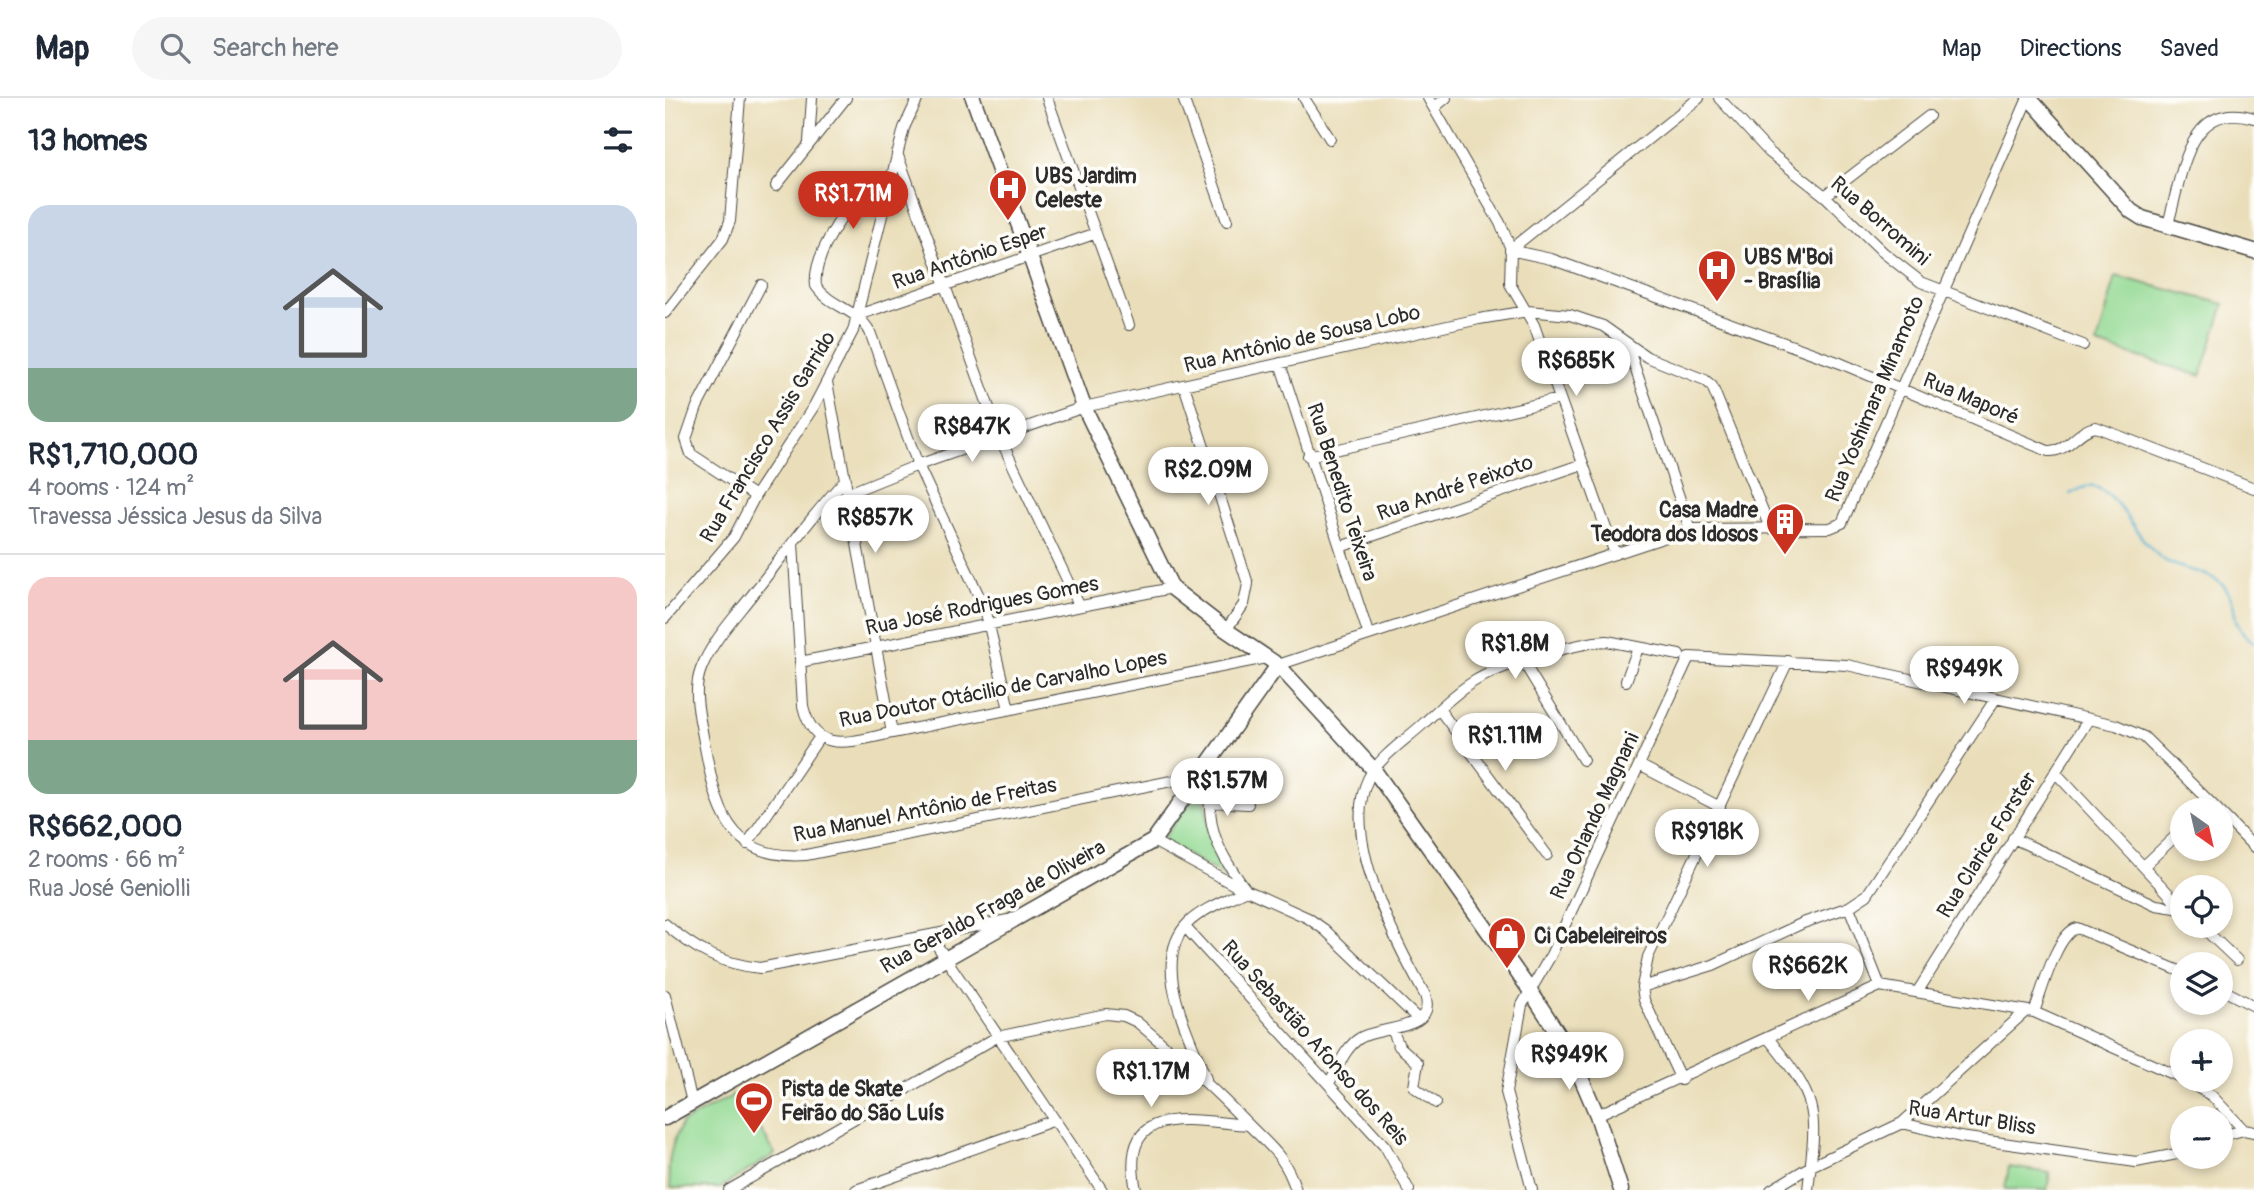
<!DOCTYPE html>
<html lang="en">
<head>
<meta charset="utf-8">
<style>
  body { margin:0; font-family:Pangolin,sans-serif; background:#f6f6f7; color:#1f2937; height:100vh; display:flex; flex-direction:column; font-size:26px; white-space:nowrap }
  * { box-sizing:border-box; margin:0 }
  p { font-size:23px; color:#747a83 }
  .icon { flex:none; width:38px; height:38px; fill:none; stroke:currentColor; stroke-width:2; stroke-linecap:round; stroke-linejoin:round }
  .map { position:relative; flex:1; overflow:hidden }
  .panel { display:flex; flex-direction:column; background:#fff; width:665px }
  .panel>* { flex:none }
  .needle { width:46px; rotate:146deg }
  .buttons { position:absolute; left:1505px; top:700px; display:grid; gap:14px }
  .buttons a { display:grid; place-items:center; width:63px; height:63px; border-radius:50%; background:#fff; box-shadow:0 4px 10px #0003; font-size:35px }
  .price { position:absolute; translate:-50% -60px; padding:0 16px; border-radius:24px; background:#fff; color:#222; font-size:23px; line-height:46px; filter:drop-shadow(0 2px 4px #0008) }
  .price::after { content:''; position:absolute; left:50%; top:42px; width:21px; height:16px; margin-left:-10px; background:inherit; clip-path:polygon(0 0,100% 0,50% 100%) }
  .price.on { background:#c8321e; color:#fff }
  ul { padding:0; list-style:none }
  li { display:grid; align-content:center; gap:14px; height:371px; padding:0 28px }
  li+li { border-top:2px solid #e0e1e3 }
  li span { display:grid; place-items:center; height:217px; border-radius:21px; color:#555 }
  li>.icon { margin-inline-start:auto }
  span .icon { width:126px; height:126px; fill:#fffc; stroke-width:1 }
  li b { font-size:30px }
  h2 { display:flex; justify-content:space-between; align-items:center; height:84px; padding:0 28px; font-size:30px }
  header { display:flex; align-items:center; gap:42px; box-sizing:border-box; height:98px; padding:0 35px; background:#fff; border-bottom:2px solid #e0e1e3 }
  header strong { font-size:33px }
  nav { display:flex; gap:38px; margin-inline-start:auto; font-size:24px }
  .search { width:490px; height:63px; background:#f6f6f7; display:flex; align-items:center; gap:18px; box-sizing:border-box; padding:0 24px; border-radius:38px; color:#747a83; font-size:26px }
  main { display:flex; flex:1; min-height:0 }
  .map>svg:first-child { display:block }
</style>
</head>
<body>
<header>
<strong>Map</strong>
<div class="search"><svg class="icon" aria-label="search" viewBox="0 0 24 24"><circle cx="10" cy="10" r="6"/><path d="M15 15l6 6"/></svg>Search here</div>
<nav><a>Map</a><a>Directions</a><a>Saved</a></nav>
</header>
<main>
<section class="panel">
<h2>13 homes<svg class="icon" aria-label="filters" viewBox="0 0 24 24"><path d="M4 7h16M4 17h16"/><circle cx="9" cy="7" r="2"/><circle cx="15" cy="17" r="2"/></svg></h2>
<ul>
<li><span style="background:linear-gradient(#c9d6e8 75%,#7fa58c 0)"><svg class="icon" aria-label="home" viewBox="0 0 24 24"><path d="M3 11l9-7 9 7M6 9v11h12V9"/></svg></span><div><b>R$1,710,000</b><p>4 rooms · 124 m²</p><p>Travessa Jéssica Jesus da Silva</p></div></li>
<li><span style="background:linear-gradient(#f6c9c9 75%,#7fa58c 0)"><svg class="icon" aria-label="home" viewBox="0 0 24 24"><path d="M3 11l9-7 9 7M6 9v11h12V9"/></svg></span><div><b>R$662,000</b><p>2 rooms · 66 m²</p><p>Rua José Geniolli</p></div></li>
</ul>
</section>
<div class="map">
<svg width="1589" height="1092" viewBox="0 0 1589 1092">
  <rect width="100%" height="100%" fill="#fdfcf7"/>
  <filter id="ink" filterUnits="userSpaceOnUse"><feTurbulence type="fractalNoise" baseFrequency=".0143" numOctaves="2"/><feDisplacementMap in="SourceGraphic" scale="14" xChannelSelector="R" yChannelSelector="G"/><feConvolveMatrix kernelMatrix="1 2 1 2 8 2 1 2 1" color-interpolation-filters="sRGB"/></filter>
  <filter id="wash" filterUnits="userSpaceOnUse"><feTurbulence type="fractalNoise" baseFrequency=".00686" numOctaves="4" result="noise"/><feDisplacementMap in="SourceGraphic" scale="28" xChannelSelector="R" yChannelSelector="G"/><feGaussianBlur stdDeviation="1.57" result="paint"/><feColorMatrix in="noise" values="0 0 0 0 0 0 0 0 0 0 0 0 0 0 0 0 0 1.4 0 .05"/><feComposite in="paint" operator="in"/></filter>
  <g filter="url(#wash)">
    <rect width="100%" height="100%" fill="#eadeba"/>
    <!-- green -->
    <path fill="#94da94" stroke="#608260" stroke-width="2" d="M1451,178l108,28 -23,72 -104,-32z
      M539,685c2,41 6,63 29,98l-71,-41z
      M74,994l36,62 -55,34h-49c-6,-22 0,-44 11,-65z
      M1344,1069l41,6 -3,17 -42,-1z"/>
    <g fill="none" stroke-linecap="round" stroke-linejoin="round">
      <!-- stream -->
      <path stroke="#4eadcd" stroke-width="2.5" d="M1405,396c10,-5 19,-11 30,-5 27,16 38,55 66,72 19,11 50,10 62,31 14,25 -3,26 26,51"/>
    </g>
  </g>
  <g filter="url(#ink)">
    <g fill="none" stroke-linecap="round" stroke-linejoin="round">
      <defs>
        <path id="street" d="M382,0l82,227
          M518,0l44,123
          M639,0l26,41
          M763,0l72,125 11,26
          M1054,0l50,54 56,44 59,57 37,29 162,63
          M769,10l12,-10
          M144,44l3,-44
          M232,55l103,285 79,167
          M225,82c-7,2 -15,3 -21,7 -23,18 -57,70 -53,99 14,21 42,23 54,46l48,133 67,144 24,100
          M111,88l70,-88
          M1160,98l104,-80
          M1503,126c14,-47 19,-126 86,-106
          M846,151l-1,35 24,41 81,229
          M846,151l188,-151
          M845,152l41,9 289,104 208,88c22,1 28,-21 48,-24l158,61
          M0,215l58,-74 7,-18 10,-123
          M193,217l236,-81
          M962,246l63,185
          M615,265l88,270
          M162,284l65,351
          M519,287l64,199 -4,20 -18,26
          M643,358l252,-57
          M181,381c-34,36 -63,77 -94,116 -18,23 -40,46 -51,74 -9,23 -1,49 3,73 12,64 22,119 102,113l395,-80
          M184,395l69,-28 166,-58 395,-88 49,-8 42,4 33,11 44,31 58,23 7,6 58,142
          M90,398l-64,-42 -5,-15 11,-32 64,-122
          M128,445l10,163c12,51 48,35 89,27l374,-75
          M675,449l243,-83
          M0,520l69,-81 21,-41 59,-90 39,-75 51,-203 14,-30
          M135,564l372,-74
          M859,565l59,97
          M613,567l412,-136 140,-1 12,-5 186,-425
          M961,583l12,-33
          M774,611l108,146
          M546,663c-4,62 -2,78 35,129
          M976,668l79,41
          M1390,674l127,136
          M544,704l39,2
          M1556,715l33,34
          M1348,740l143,67 26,4
          M488,743l89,48
          M82,746l72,-106
          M1480,767l37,-35
          M1184,809l31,79
          M0,826c29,25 56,40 95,44l248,-48
          M1536,828l36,34
          M520,829l200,219 24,44
          M265,837l172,255
          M977,889l71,-22 90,-42 46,-16 18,-12 129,-197
          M1556,891l33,17
          M1253,893l170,-271
          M0,897l27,107
          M1369,914c8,-20 22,-78 43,-84l105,44
          M727,931l7,17 19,17 -4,24 22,16
          M1103,940c52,64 49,71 40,152
          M541,981c-16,-44 -58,-117 -17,-157 15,-14 38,-22 57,-32l62,28 17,12 93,89
          M1016,982l-37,-80 -2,-13 6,-30 140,-296
          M1520,982l27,16 32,34
          M664,985c9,-15 16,-36 31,-45 18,-12 78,-6 65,-43 -28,-50 -85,-158 -57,-216 10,-21 39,-40 56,-56 16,-15 31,-30 49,-41 29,-18 88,-34 122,-40l12,-1 72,14
          M932,1017l283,-129 154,26 148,66
          M1237,1025l124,-112
          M1556,1038l23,-6 10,2
          M64,1092l268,-153 109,-23 18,2 13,6c38,32 74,64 108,99 25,26 40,34 51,69
          M191,1092l199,-70
          M471,1092c-18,-90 54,-69 112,-65
          M867,1092l-26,-98 16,-87 29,-50 138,-298 158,8 269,60 28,12 74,73
          M1106,1092l40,-24 91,-43 58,14 176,25 46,-9"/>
        <path id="secondary" d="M308,0l111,309 88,181 54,42 52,35 96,105 155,219 41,63 27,63 24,75
          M1364,0l102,113 11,7 112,33
          M0,1020l488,-277 125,-176"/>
      </defs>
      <!-- street casing -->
      <use href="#street" stroke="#484640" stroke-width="12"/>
      <!-- secondary casing -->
      <use href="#secondary" stroke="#484640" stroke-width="17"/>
      <!-- street -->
      <use href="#street" stroke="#fff" stroke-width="10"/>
      <!-- secondary -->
      <use href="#secondary" stroke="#fff" stroke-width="14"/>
    </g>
  </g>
  <!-- icons -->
  <defs>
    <symbol id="hospital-pin" viewBox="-11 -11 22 30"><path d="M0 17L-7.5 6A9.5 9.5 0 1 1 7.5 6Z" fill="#c8321e" stroke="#fdfcf7"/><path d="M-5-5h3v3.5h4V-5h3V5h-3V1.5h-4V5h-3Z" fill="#fff"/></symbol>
    <symbol id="building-pin" viewBox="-11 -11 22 30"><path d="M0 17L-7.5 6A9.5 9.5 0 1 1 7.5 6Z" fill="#c8321e" stroke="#fdfcf7"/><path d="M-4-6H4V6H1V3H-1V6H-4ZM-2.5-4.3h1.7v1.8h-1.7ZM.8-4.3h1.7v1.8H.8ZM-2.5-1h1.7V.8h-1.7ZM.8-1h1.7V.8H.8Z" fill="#fff"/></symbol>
    <symbol id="shop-pin" viewBox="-11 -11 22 30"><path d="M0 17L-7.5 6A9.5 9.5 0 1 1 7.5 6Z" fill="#c8321e" stroke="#fdfcf7"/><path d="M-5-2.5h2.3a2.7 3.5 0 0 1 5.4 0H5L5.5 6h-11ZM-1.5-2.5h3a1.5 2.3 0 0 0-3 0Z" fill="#fff"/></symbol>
    <symbol id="stadium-pin" viewBox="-11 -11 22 30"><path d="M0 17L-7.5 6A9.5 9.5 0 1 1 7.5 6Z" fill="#c8321e" stroke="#fdfcf7"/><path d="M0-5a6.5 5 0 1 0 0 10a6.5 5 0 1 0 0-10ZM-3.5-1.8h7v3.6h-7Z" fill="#fff"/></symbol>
  </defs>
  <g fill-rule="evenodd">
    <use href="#hospital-pin" x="321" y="68" width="44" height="60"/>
    <use href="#hospital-pin" x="1030" y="149" width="44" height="60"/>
    <use href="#building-pin" x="1098" y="402" width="44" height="60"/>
    <use href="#shop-pin" x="820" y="816" width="44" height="60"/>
    <use href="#stadium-pin" x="67" y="981" width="44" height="60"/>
  </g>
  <g text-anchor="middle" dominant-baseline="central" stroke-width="7" stroke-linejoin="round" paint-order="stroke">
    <!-- poi labels -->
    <g font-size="21" font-weight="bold" fill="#2b2b2b" stroke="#fdfcf7" text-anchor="start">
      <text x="370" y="78">UBS Jardim<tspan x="370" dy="24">Celeste</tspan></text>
      <text x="1079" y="159">UBS M'Boi<tspan x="1079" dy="24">- Brasília</tspan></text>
      <text x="1093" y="412" text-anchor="end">Casa Madre<tspan x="1093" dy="24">Teodora dos Idosos</tspan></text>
      <text x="869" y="838">Ci Cabeleireiros</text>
      <text x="116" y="991">Pista de Skate<tspan x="116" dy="24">Feirão do São Luís</tspan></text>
    </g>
    <!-- street labels -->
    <g font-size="21" fill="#2b2b2b" stroke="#fdfcf7">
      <text transform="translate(1215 123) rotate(41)">Rua Borromini</text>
      <text transform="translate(305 159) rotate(-19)">Rua Antônio Esper</text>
      <text transform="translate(637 241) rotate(-13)">Rua Antônio de Sousa Lobo</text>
      <text transform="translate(1210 301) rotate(-67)">Rua Yoshimara Minamoto</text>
      <text transform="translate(1306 301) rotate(23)">Rua Maporé</text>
      <text transform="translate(103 339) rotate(-59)">Rua Francisco Assis Garrido</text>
      <text transform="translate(790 390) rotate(-19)">Rua André Peixoto</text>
      <text transform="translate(677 394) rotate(72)">Rua Benedito Teixeira</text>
      <text transform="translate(317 508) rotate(-11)">Rua José Rodrigues Gomes</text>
      <text transform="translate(338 591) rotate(-11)">Rua Doutor Otácilio de Carvalho Lopes</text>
      <text transform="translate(260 712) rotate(-11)">Rua Manuel Antônio de Freitas</text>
      <text transform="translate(930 718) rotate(-65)">Rua Orlando Magnani</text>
      <text transform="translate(1322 747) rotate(-58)">Rua Clarice Forster</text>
      <text transform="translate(328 809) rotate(-29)">Rua Geraldo Fraga de Oliveira</text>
      <text transform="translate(650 945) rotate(48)">Rua Sebastião Afonso dos Reis</text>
      <text transform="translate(1307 1020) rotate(9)">Rua Artur Bliss</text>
    </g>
  </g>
</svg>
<div class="buttons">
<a><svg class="needle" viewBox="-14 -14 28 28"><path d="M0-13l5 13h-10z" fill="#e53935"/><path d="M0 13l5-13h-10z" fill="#747a83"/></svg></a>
<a><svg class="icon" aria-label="locate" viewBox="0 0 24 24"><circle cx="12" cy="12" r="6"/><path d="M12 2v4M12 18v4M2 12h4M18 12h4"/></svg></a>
<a><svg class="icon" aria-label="layers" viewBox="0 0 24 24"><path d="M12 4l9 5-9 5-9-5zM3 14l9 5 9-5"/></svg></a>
<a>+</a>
<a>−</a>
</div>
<b class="price on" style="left:188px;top:133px">R$1.71M</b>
<b class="price" style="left:911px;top:300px">R$685K</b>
<b class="price" style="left:307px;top:366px">R$847K</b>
<b class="price" style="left:543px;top:409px">R$2.09M</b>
<b class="price" style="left:210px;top:457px">R$857K</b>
<b class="price" style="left:850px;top:583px">R$1.8M</b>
<b class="price" style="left:1299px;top:608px">R$949K</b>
<b class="price" style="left:840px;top:675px">R$1.11M</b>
<b class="price" style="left:562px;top:720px">R$1.57M</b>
<b class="price" style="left:1042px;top:771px">R$918K</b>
<b class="price" style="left:1143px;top:905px">R$662K</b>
<b class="price" style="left:904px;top:994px">R$949K</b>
<b class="price" style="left:486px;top:1011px">R$1.17M</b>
</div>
</main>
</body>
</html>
